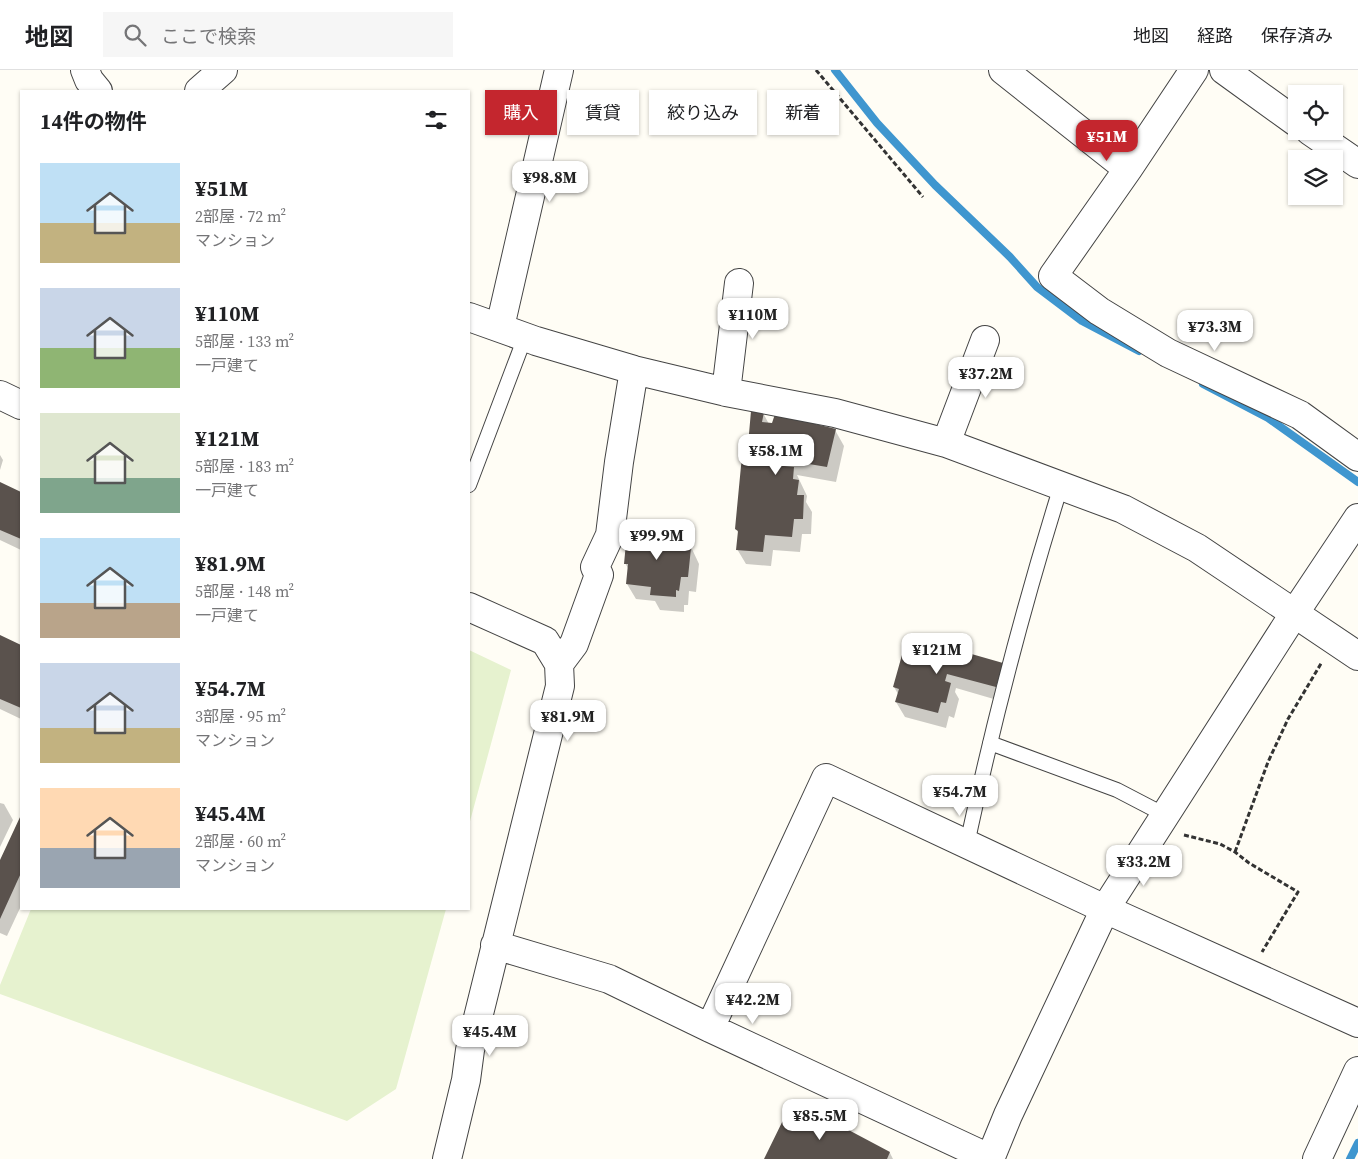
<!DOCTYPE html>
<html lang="ja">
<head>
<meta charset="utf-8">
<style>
  body { margin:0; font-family:"Source Serif 4","Noto Sans JP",serif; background:#f6f6f6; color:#202124; height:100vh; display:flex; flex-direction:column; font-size:19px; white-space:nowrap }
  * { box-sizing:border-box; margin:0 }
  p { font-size:16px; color:#757577 }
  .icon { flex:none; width:28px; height:28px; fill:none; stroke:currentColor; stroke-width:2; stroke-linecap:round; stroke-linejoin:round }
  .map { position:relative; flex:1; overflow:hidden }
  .panel { position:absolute; left:20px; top:20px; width:450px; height:820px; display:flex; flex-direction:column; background:#fff; border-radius:0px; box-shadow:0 1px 4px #0004 }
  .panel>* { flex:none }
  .banner { position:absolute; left:485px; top:20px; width:475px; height:45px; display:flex; gap:10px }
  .controls { position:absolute; left:1288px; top:15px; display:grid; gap:10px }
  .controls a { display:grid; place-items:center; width:55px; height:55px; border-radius:0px; background:#fff; box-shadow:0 1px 4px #0004; font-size:25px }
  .price { position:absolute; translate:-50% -42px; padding:0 11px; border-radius:10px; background:#fff; color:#222; font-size:16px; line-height:32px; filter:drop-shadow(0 1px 2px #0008) }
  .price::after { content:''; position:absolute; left:50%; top:30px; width:15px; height:11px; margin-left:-8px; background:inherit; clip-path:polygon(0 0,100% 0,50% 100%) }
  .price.current { background:#c4262e; color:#fff }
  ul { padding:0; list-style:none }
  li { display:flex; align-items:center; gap:15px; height:125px; padding:0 20px }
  li span { display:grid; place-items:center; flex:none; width:140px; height:100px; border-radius:0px; color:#555 }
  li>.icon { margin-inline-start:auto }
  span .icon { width:60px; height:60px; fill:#fffc; stroke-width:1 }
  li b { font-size:21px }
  h2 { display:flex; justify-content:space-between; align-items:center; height:60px; padding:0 20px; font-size:21px }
  .tag { padding:0 18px; border-radius:0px; background:#fff; box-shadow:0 1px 4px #0004; font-size:18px; line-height:45px }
  .tag.current { background:#c4262e; color:#fff }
  header { display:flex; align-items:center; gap:30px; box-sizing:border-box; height:70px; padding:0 25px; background:#fff; border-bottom:1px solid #e0e0e0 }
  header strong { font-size:24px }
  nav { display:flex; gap:28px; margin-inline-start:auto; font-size:18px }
  .search { width:350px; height:45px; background:#f6f6f6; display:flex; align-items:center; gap:12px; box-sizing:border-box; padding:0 18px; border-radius:0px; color:#757577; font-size:19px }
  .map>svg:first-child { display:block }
</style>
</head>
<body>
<header>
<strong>地図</strong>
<div class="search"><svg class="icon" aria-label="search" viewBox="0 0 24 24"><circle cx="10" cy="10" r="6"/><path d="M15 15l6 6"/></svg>ここで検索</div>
<nav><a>地図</a><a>経路</a><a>保存済み</a></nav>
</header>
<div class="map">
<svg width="1358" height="1089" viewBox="0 0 1358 1089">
  <rect width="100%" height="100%" fill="#fffdf5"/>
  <!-- pitch -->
  <path fill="#e6f2cf" d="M469,580l42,20 -42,155z
    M31,839h415l-50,180 -49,32 -347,-127v-9z"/>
  <!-- shadow -->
  <path fill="#0003" d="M763,343l6,11 66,6 9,16 -8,36 -39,-7 10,21 -1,6 6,10 -1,22h-9l-2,18 -27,-2 -2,16 -25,-2 -9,-15 2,-15 -3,-5 13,-83z
    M0,385l3,5 -3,10z
    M0,413l21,10v57l-21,-10z
    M685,464l14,30 -3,28 -7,-1 -1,14h-4v7l-24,-2 -5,-9 -19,-2 -9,-15 2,-14 -4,-7 8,-18z
    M0,566l21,10v73l-21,-10z
    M935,576l4,8 28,8 35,2 9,15 -7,23 -48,-14 -1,4 4,7 -5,19 -5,-2 -3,12 -41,-11 -9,-15 2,-8 -4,-7z
    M0,733l4,1 9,16 -13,27z
    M21,747v89l-14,30 -7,-3v-70z
    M815,1053l75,30 3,6h-128z"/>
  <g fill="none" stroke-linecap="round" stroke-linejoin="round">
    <!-- stream -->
    <path stroke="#3f96cf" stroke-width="8" d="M835,0l42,53 58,62 75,72 27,30 45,34 57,30
      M1203,314l65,34 90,64
      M1350,1089l8,-16"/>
  </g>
  <!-- building -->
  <path fill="#5a524d" d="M751,341l13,1 -2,10 10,1 3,-9 61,15 -9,38 -42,-7 -1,6 10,1 -1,12 6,1 -2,15h7l-1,24h-9l-2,18 -27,-2 -2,17 -27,-2 2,-19 -3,-2 6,-63 3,-21h4z
    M0,412l21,10v47l-21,-9z
    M633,458l52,5 -1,14 7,1 -3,29h-7l-2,14 -3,-1v7l-26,-2 1,-8 -25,-3 2,-20h-4l2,-21 6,1z
    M0,565l21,10v63l-21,-9z
    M907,567l28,8 -1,6 32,10 2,-8 35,10 -7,24 -49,-13 -2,7 6,2 -5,20 -5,-1 -3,11 -43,-11 4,-13 -6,-2z
    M21,745v58l-21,46v-59z
    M789,1038l26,13 2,-3 8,4 1,-4 64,34 -3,7h-123z"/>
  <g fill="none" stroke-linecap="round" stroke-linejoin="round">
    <defs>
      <path id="service" d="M469,415l56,-148
        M990,673l127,47 48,25
        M967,774c26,-120 57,-240 94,-358"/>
      <path id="minor" d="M85,0l4,10 9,11
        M1003,0l125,99
        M1194,0l-66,99 -75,107 46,35 69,42 132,62 58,42
        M1224,0l72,52
        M199,21l24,-21
        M1310,61l48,33
        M469,247l67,24 98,29 92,22 109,21 111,30 177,66 74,39 161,108
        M500,257l59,-257
        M726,322l13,-109
        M0,325l21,10
        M946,373l39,-103
        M559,594l15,-20 25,-69 -4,-8 15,-32 9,-73 15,-92
        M495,875l114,34 101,49 281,131
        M710,958l116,-250 279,131 253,114
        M447,1089l19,-79 4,-30 90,-364 -1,-22 -14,-23 -76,-34
        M1317,1089l41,-88"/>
      <path id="tertiary" d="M990,1089l18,-44 97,-206 189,-295 64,-96"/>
    </defs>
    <!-- service casing -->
    <use href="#service" stroke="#444" stroke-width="16"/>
    <!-- minor casing -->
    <use href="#minor" stroke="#444" stroke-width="30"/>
    <!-- tertiary casing -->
    <use href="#tertiary" stroke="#444" stroke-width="30"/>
    <!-- path -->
    <path stroke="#333" stroke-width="3" stroke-dasharray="5 2.5" stroke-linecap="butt" d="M816,0l107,127
      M1184,765l36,9 15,8 14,11 49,29 -36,60
      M1235,782l33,-90 20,-43 34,-57"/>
    <!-- service -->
    <use href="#service" stroke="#fff" stroke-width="14"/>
    <!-- minor -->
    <use href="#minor" stroke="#fff" stroke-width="28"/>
    <!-- tertiary -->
    <use href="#tertiary" stroke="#fff" stroke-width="28"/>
  </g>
</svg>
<div class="controls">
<a><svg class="icon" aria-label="locate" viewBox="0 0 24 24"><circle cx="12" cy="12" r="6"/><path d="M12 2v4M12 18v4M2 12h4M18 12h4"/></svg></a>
<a><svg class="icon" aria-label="layers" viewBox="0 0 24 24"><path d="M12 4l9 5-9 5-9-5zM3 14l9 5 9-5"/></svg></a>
</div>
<b class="price current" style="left:1107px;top:92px">¥51M</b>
<b class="price" style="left:550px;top:133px">¥98.8M</b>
<b class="price" style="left:753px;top:270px">¥110M</b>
<b class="price" style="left:1215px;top:282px">¥73.3M</b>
<b class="price" style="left:986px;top:329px">¥37.2M</b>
<b class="price" style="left:776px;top:406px">¥58.1M</b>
<b class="price" style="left:657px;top:491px">¥99.9M</b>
<b class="price" style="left:937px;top:605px">¥121M</b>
<b class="price" style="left:568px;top:672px">¥81.9M</b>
<b class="price" style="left:960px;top:747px">¥54.7M</b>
<b class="price" style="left:1144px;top:817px">¥33.2M</b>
<b class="price" style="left:753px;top:955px">¥42.2M</b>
<b class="price" style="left:490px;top:987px">¥45.4M</b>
<b class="price" style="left:820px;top:1071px">¥85.5M</b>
<div class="banner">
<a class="tag current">購入</a>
<a class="tag">賃貸</a>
<a class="tag">絞り込み</a>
<a class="tag">新着</a>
</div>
<section class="panel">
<h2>14件の物件<svg class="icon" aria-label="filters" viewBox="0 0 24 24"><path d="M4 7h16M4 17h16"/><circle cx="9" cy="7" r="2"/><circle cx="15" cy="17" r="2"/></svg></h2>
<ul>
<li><span style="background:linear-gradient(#bfe0f5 60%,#c2b280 0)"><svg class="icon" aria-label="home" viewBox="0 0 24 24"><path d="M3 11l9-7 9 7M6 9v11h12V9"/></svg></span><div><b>¥51M</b><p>2部屋 · 72 m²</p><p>マンション</p></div></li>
<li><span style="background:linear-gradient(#c9d6e8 60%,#8fb573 0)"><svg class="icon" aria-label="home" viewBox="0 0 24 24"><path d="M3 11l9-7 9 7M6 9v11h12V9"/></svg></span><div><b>¥110M</b><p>5部屋 · 133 m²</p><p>一戸建て</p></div></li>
<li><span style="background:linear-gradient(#dfe7d0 65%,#7fa58c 0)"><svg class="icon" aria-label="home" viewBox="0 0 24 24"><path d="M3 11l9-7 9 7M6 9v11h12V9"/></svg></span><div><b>¥121M</b><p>5部屋 · 183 m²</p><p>一戸建て</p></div></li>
<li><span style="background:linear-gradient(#bfe0f5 65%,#b9a48a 0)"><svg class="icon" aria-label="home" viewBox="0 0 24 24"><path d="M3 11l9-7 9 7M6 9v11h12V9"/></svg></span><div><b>¥81.9M</b><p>5部屋 · 148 m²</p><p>一戸建て</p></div></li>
<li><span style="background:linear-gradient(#c9d6e8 65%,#c2b280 0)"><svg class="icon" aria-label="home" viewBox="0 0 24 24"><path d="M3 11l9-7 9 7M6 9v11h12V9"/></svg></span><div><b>¥54.7M</b><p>3部屋 · 95 m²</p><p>マンション</p></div></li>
<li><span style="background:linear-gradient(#ffd9b3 60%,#9aa5b1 0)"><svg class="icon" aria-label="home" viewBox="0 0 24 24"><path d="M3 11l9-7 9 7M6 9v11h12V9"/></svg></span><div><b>¥45.4M</b><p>2部屋 · 60 m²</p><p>マンション</p></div></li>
</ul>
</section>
</div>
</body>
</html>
